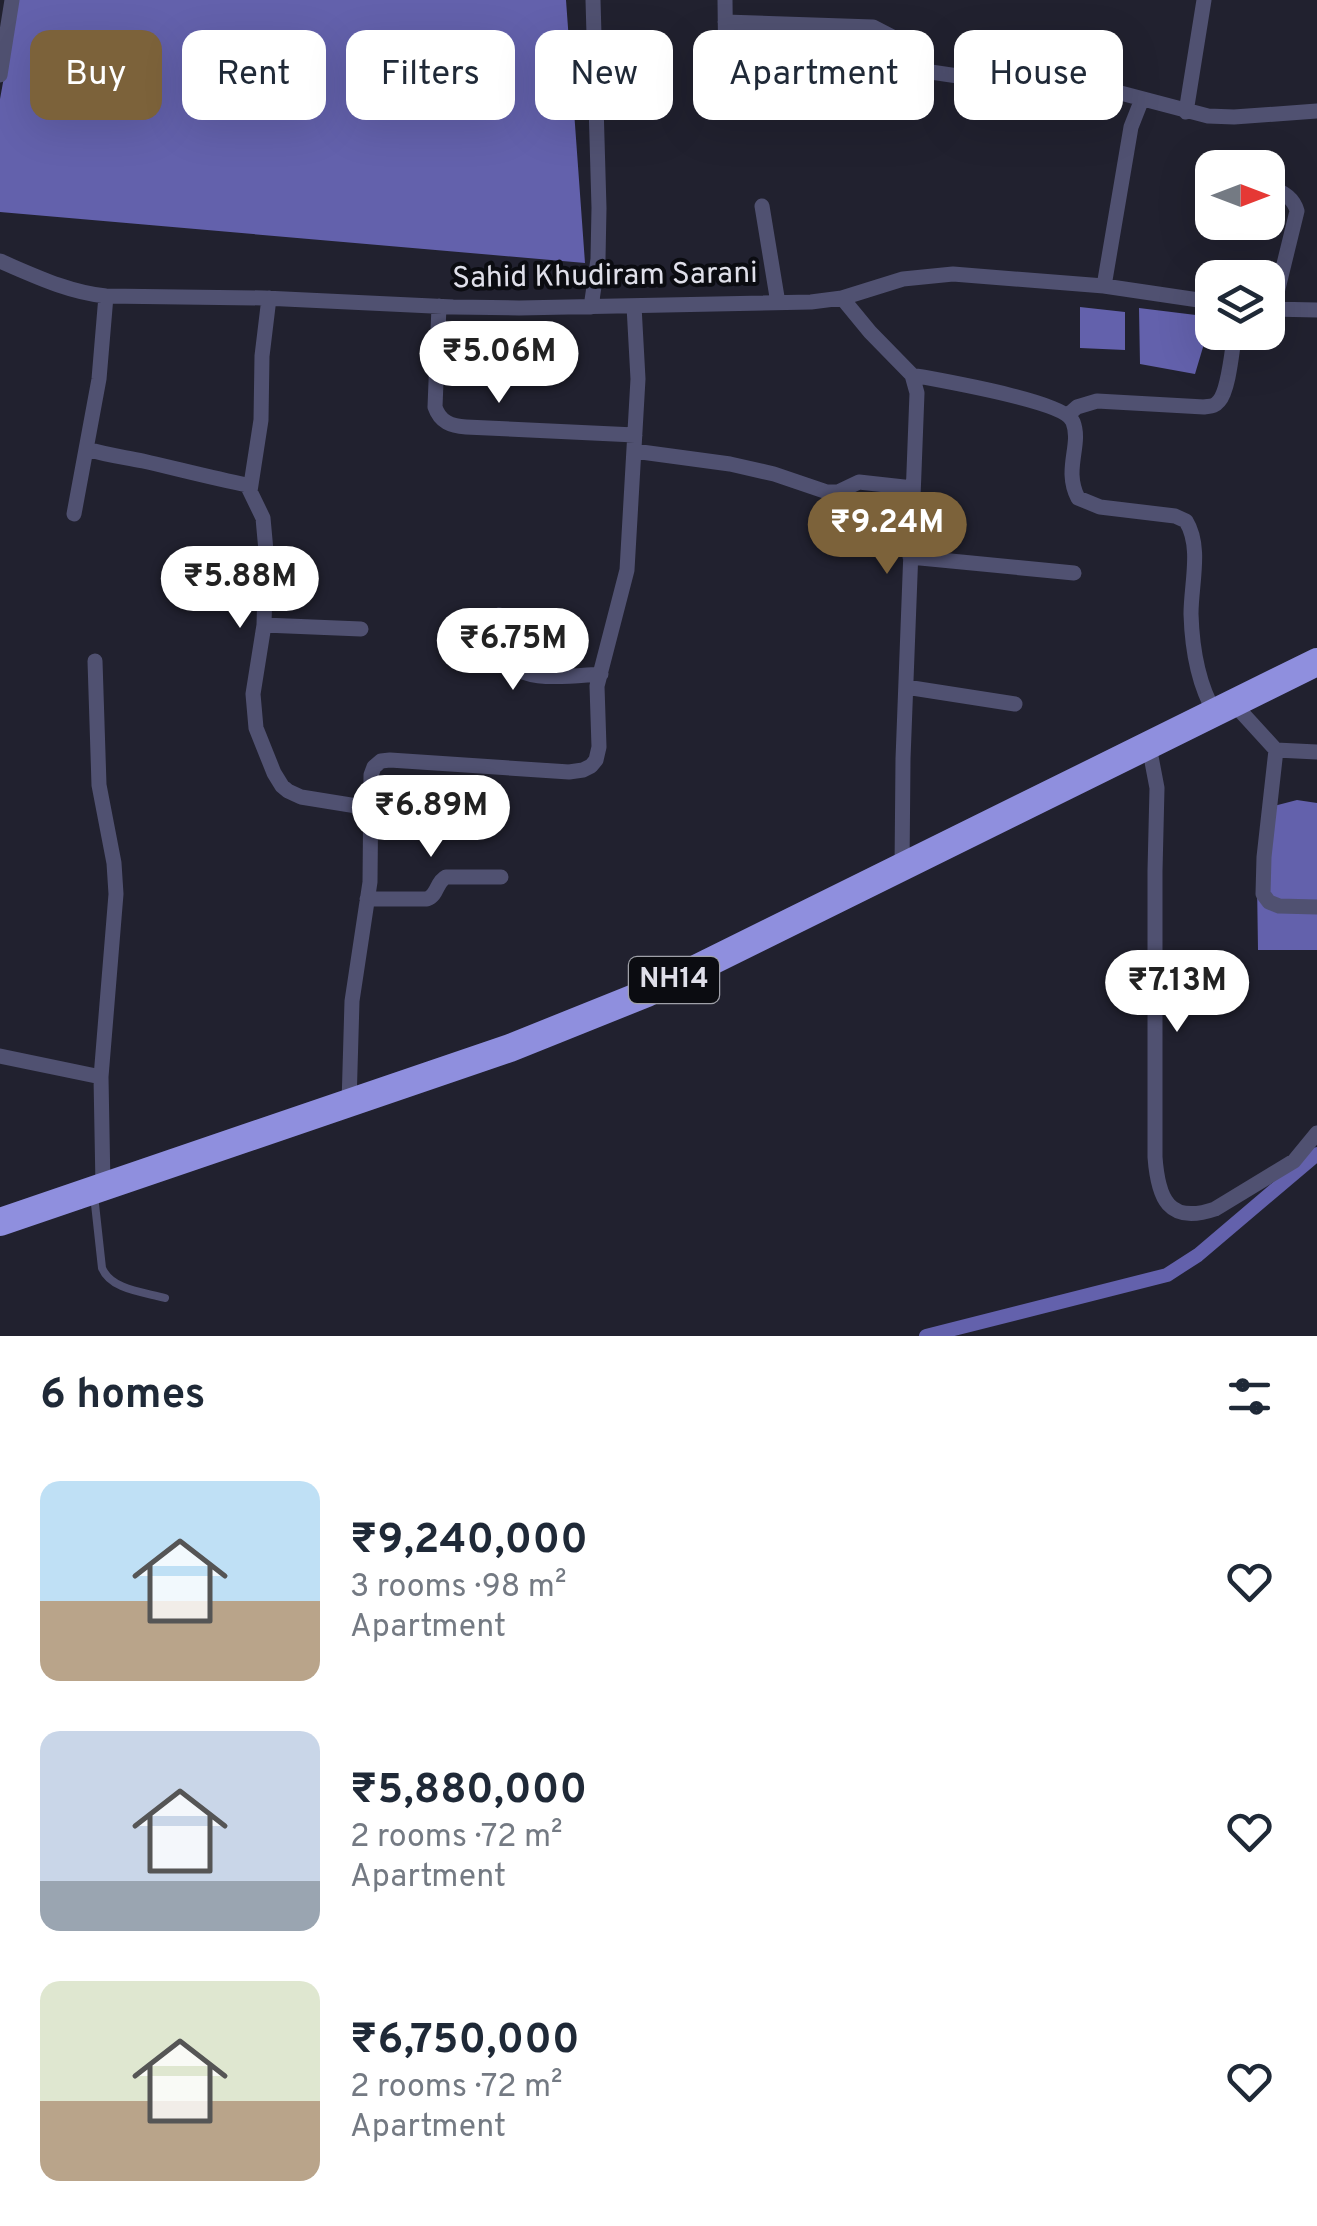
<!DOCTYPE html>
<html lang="en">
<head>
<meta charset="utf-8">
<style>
  body { margin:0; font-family:Overpass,sans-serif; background:#f6f6f7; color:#1f2937; height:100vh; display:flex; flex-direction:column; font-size:38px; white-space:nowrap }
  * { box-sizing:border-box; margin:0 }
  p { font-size:32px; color:#747a83 }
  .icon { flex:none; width:55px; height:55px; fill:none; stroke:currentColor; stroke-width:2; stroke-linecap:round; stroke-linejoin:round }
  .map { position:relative; height:1336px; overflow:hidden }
  .side { display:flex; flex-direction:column; background:#fff; flex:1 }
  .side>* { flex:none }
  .guide { position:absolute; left:30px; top:30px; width:1258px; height:90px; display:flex; gap:20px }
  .needle { width:65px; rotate:90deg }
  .controls { position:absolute; left:1195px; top:150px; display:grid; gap:20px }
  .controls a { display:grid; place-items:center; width:90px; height:90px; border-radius:20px; background:#fff; box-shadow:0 10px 40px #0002; font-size:50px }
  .price { position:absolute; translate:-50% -85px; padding:0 22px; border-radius:35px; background:#fff; color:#222; font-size:32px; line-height:65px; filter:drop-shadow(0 2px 5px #0008) }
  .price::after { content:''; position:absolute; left:50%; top:60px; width:30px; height:22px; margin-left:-15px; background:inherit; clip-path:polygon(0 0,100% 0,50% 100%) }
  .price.current { background:#7c623a; color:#fff }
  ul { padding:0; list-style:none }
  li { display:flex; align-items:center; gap:30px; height:250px; padding:0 40px }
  li span { display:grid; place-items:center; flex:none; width:280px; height:200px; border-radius:20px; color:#555 }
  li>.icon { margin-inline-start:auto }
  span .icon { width:120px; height:120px; fill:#fffc; stroke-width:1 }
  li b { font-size:42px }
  h2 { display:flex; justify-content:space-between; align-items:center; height:120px; padding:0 40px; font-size:42px }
  .pill { padding:0 35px; border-radius:20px; background:#fff; box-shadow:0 10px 40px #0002; font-size:35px; line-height:90px }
  .pill.current { background:#7c623a; color:#fff }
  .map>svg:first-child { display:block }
</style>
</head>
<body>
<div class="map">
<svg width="1317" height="1336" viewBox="0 0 1317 1336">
  <rect width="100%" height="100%" fill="#21212f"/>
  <!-- water -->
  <path fill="#6361ac" d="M18,0h548l19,263 -585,-51v-113z
    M1080,307l45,5v38l-45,-2z
    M1139,308l73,9 -17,57 -55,-10z
    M1297,800l20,3v147h-59l-1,-67 9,-75z"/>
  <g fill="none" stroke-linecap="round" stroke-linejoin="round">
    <!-- canal -->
    <path stroke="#6361ac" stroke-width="14" d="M926,1336l241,-61 31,-20 119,-101"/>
    <!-- lane -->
    <path stroke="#505171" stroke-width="8" d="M94,1195l8,73c9,22 42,24 63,30"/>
    <!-- street -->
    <path stroke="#505171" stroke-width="15" d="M725,0l1,85
      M725,22l148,5 29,15 17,25 5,4 142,21 47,-1 95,25 26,1 83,-6
      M0,75l12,-75
      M1186,112l18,-112
      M1268,185c13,7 25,11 29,26l-24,98
      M762,206l16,97
      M0,261c35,15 68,31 106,35l158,2 189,9 66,1 292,-6 31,-4 61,-19 50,-5 151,12 108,16
      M1104,286l27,-159 11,-28
      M842,298l28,34 42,43 5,18 -14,366 -1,110
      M439,306l-4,101c5,15 16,19 31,20l169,8
      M591,307l7,-48 1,-51 -6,-208
      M1268,309l49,1
      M912,375c25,5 153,26 161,47 9,23 -10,47 5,76l22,9 75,9 11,5c16,26 5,63 5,93 1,33 7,70 24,99
      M1068,415l9,-8 20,-6 107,6c7,-1 10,0 15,-6 10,-11 13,-52 16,-69
      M87,449c19,6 37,8 56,12 35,8 69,17 104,24l16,33 3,33 -2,74 -11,69 3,34 18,45 8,13 6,5 13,6 68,11
      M634,451l96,13 44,10 53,18h11l21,-10 54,6
      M250,491l11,-71 1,-64 7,-58
      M74,514l25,-135 7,-83
      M910,557l164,16
      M499,615c2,13 2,28 6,40 10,31 71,20 96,19
      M264,625l97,4
      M95,661l4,124 15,78 2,31 -15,183 2,110
      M906,687l109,17
      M1234,704l42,46 41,2
      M1149,746l8,42 -2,83v286c3,41 13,68 60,52l79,-48 23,-28
      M1276,750l-12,107 -1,37 6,8 10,4 38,1
      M367,899h60c11,-4 9,-17 19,-22h55
      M0,1056l101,21
      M349,1104l3,-103 18,-119 1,-107 3,-8 7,-6 9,-1 179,12 14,-2 8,-4 5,-6 3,-13 -2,-61 30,-116 11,-191 -4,-73"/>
    <!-- highway -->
    <path stroke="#8f8fde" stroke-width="28" d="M0,1222l510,-174 137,-55 670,-331"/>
  </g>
  <g text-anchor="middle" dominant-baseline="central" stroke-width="8" stroke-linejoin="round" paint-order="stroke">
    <!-- shield labels -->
    <rect fill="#0b0c11" stroke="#9fa0a8" stroke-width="2.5" x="629" y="957" width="90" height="46" rx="8"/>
    <g font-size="28" font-weight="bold" fill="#dfdfe9">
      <text x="674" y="980">NH14</text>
    </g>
    <!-- street labels -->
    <g font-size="30" fill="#dfdfe9" stroke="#0b0c11">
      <text transform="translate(605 277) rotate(-1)">Sahid Khudiram Sarani</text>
    </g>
  </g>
</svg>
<div class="controls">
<a><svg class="needle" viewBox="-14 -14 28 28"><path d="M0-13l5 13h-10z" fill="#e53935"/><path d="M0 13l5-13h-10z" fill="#747a83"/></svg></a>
<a><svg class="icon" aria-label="layers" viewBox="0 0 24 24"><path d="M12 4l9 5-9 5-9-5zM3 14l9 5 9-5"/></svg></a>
</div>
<b class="price" style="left:499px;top:406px">₹5.06M</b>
<b class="price current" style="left:887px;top:577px">₹9.24M</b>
<b class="price" style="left:240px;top:631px">₹5.88M</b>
<b class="price" style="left:513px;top:693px">₹6.75M</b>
<b class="price" style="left:431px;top:860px">₹6.89M</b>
<b class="price" style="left:1177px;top:1035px">₹7.13M</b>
<div class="guide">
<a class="pill current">Buy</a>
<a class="pill">Rent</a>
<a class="pill">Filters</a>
<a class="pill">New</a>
<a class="pill">Apartment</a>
<a class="pill">House</a>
</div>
</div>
<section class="side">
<h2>6 homes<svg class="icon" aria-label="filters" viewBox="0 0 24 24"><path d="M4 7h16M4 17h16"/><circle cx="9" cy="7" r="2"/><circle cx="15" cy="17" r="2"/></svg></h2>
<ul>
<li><span style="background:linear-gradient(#bfe0f5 60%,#b9a48a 0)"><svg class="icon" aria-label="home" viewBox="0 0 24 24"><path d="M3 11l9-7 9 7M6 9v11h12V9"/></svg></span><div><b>₹9,240,000</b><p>3 rooms · 98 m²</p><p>Apartment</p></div><svg class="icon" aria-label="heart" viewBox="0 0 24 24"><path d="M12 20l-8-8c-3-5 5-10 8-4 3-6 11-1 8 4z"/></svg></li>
<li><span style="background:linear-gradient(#c9d6e8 75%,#9aa5b1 0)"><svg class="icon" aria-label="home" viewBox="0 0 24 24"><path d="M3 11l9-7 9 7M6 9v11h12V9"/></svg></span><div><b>₹5,880,000</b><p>2 rooms · 72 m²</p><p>Apartment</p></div><svg class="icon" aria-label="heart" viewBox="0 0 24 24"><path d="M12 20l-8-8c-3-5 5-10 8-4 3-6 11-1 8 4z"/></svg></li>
<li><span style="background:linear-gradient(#dfe7d0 60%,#b9a48a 0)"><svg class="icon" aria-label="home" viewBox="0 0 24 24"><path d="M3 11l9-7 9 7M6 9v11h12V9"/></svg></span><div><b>₹6,750,000</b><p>2 rooms · 72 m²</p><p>Apartment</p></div><svg class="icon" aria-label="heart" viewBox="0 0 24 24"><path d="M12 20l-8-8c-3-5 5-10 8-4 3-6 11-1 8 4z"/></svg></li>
</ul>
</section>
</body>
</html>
